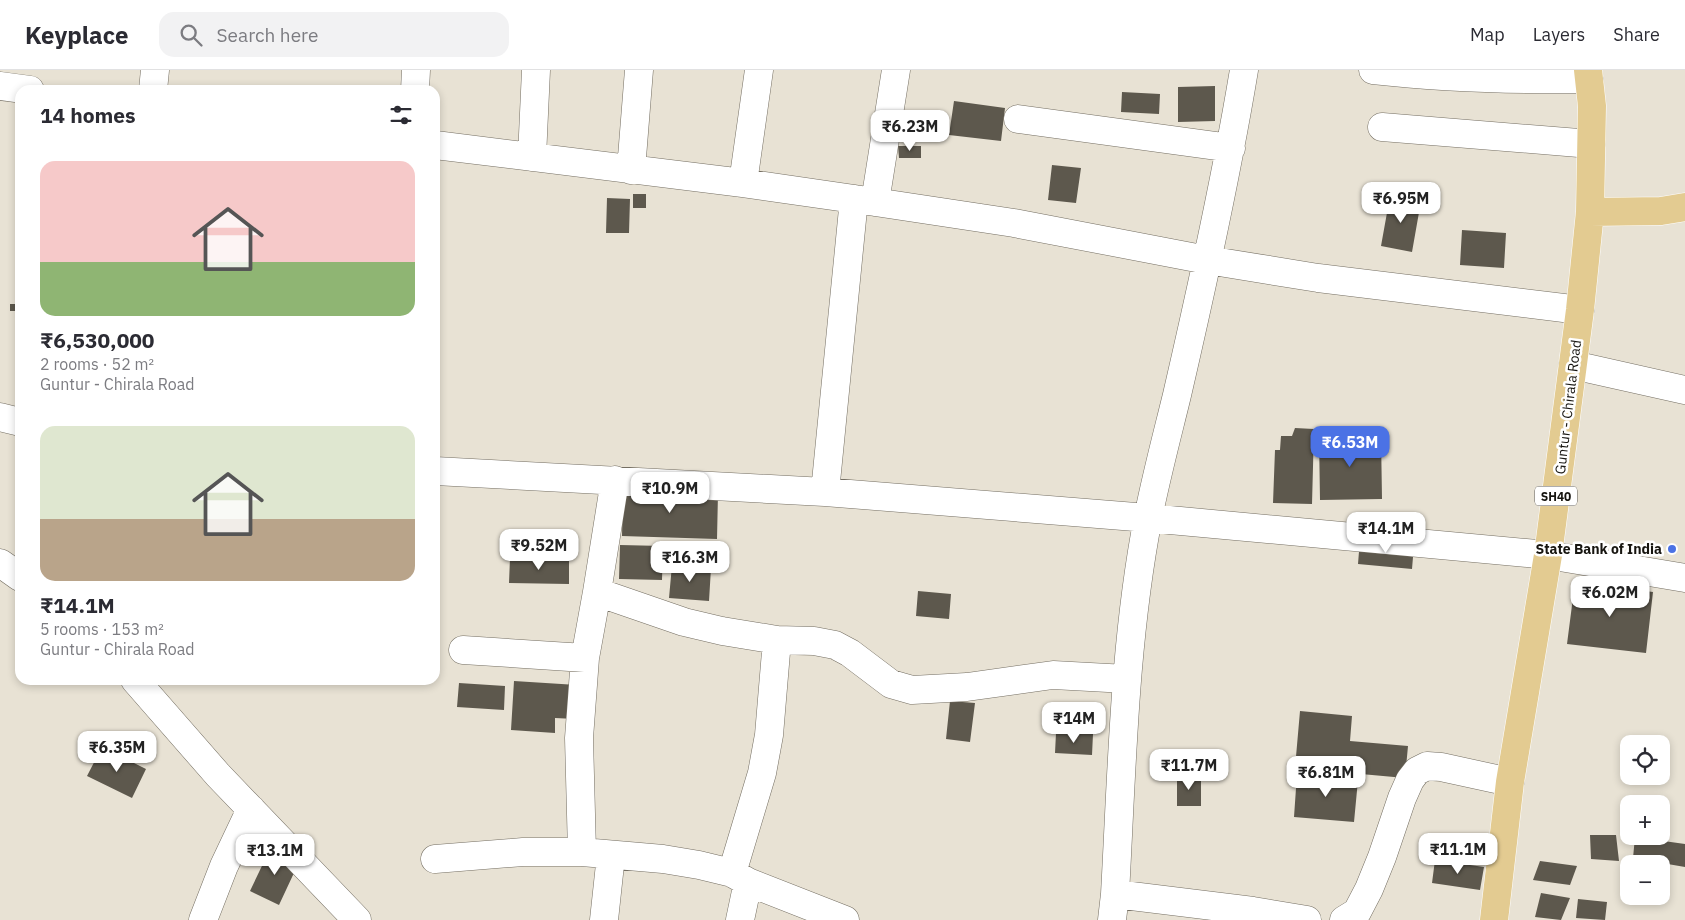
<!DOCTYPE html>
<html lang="en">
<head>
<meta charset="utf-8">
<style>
  body { margin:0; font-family:"IBM Plex Sans",sans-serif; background:#f2f2f3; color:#2b2b33; height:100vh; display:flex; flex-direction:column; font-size:19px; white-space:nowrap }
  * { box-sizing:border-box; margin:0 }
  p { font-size:16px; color:#7c7c81 }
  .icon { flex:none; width:28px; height:28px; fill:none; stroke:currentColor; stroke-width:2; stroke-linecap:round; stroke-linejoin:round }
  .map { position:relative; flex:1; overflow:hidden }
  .sheet { position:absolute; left:15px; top:15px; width:425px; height:600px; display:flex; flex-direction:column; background:#fff; border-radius:15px; box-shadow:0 2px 8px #0003 }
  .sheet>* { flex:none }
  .fabs { position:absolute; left:1620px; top:665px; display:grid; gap:10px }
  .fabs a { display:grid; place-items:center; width:50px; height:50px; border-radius:10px; background:#fff; box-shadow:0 2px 8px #0003; font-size:25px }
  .price { position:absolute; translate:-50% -42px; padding:0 11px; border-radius:10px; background:#fff; color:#222; font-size:16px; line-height:32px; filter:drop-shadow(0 1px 2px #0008) }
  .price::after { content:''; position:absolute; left:50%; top:30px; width:15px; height:11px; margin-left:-8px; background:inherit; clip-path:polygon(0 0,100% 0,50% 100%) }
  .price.selected { background:#4b72e5; color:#fff }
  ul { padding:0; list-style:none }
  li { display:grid; align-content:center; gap:10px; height:265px; padding:0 25px }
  li span { display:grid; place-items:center; height:155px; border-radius:15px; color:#555 }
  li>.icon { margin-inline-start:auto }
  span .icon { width:90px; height:90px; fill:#fffc; stroke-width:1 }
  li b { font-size:21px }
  h2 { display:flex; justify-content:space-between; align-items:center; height:60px; padding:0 25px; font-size:21px }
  header { display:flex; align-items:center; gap:30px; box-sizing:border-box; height:70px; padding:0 25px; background:#fff; border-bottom:1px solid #e1e1e2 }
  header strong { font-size:24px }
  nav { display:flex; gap:28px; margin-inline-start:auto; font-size:18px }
  .search { width:350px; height:45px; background:#f2f2f3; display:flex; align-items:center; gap:12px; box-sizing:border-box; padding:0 18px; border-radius:15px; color:#7c7c81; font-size:19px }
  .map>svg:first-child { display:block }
</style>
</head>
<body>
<header>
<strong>Keyplace</strong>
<div class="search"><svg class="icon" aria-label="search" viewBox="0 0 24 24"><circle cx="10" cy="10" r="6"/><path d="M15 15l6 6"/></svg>Search here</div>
<nav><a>Map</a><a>Layers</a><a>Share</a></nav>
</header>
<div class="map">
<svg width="1685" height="850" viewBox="0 0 1685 850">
  <rect width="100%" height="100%" fill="#e8e2d4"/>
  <!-- building -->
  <path fill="#5d584d" d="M1215,16v35l-37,1v-35z
    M1122,22l38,2 -1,20 -38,-2z
    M954,31l51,7 -4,33 -52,-6z
    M898,76h23v12h-22z
    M1052,95l29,3 -5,35 -28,-3z
    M633,124h13v14h-13z
    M1390,126l31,5 -9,51 -31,-6z
    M607,128l23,1 -1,34h-23z
    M1462,160l44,3 -2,35 -44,-3z
    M10,234h10v7h-10z
    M1295,358l19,1 -2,75 -39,-1 2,-53h5l1,-14h11z
    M1381,366l1,63 -62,1 -1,-63z
    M623,420l95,3 -1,46 -95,-3z
    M1360,469l54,6 -2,24 -54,-5z
    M620,475l43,1 -1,34 -43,-1z
    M510,488h59v26l-60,-1z
    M672,495l39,3 -2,33 -40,-3z
    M1575,512l78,10 -7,61 -79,-9z
    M918,521l33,3 -2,25 -33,-3z
    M514,611l63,4 -2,34 -20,-1v15l-44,-3z
    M459,613l46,3 -1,24 -47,-3z
    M950,631l25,2 -5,39 -24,-3z
    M1300,641l52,5 -2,25 58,5 -3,32 -110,-10z
    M1056,663l37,1 -1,21 -37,-2z
    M102,677l44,22 -14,29 -45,-22z
    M1297,704l61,6 -4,42 -60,-5z
    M1177,706h24v30h-24z
    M1590,765h26l3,26 -28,-2z
    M1635,767l50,7v23l-52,-9z
    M271,777l29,13 -21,45 -29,-14z
    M1435,790l49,7 -4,23 -48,-7z
    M1540,791l37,5 -7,19 -37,-5z
    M1541,823l29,5 -9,22 -26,-3z
    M1578,829l29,3 -2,18 -29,-2z"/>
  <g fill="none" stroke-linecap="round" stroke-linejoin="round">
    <defs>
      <path id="minor" d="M1373,0c72,8 143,10 216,9
        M0,16l30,4
        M153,20l2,-20
        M415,20l1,-20
        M1018,49l213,29
        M1382,57l209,17
        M435,75l308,38 132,19 139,21 193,37 111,18 262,32
        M532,87l4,-87
        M631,100l8,-100
        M743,113l16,-113
        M875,132l21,-132
        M1573,295l112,25
        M0,347l20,5
        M435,401l390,21 323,26 400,37 137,23
        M615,410l-18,112 87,30 38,9 55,9 37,1 21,4 15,8 41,31 21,6 55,-3 86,-12 74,4
        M825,422l29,-293
        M0,493l20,14
        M463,580l122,8 12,-66
        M585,588l-6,80 3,114 81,7 36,6 33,8 16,9 97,38
        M135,610l83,95 139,145
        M435,789l88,-7h59
        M732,803l30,-100 7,-38 8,-95
        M1115,824l138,17 54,9
        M203,850l21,-54 27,-57
        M604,850l7,-65
        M740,850l8,-38
        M1112,850l3,-26c7,-125 9,-252 33,-376 8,-41 19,-82 29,-123 25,-108 49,-216 67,-325
        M1344,850l13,-8 12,-23 13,-32 20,-59 8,-18 7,-9 10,-5 14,1 69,15"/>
      <path id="major" d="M1590,142l71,-1 24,-4
        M1494,850l16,-138 38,-227 32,-245 10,-98 2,-106 -4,-36"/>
    </defs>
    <!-- minor casing -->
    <use href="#minor" stroke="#746e62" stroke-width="29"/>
    <!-- major casing -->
    <use href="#major" stroke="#fff" stroke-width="29"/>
    <!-- minor -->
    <use href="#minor" stroke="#fff" stroke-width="28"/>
    <!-- major -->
    <use href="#major" stroke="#e3cb91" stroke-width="28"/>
  </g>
  <!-- markers -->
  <circle fill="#4b72e5" stroke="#fff" stroke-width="2" cx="1672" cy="479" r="5"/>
  <g text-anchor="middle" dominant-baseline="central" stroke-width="5" stroke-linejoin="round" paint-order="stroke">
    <!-- shield labels -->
    <rect fill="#fff" stroke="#5d5b58" stroke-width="1" x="1535" y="416.5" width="42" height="19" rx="4"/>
    <g font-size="12" font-weight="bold" fill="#171510">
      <text x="1556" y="426">SH40</text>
    </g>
    <!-- street labels -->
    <g font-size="14" fill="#171510" stroke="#fff">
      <text transform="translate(1568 337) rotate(-83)">Guntur - Chirala Road</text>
    </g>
    <!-- poi labels -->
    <g font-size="14" font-weight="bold" fill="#171510" stroke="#fff" text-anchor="end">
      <text x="1662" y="479">State Bank of India</text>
    </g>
  </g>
</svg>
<div class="fabs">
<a><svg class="icon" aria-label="locate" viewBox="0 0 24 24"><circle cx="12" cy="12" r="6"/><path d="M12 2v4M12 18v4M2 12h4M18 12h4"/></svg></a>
<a>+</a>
<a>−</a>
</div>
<b class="price" style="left:910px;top:82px">₹6.23M</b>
<b class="price" style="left:1401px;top:154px">₹6.95M</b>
<b class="price selected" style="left:1350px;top:398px">₹6.53M</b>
<b class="price" style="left:670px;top:444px">₹10.9M</b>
<b class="price" style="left:1386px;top:484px">₹14.1M</b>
<b class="price" style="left:539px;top:501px">₹9.52M</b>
<b class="price" style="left:690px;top:513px">₹16.3M</b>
<b class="price" style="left:1610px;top:548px">₹6.02M</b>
<b class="price" style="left:1074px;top:674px">₹14M</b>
<b class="price" style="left:117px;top:703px">₹6.35M</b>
<b class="price" style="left:1189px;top:721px">₹11.7M</b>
<b class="price" style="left:1326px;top:728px">₹6.81M</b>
<b class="price" style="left:1458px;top:805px">₹11.1M</b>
<b class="price" style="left:275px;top:806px">₹13.1M</b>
<section class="sheet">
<h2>14 homes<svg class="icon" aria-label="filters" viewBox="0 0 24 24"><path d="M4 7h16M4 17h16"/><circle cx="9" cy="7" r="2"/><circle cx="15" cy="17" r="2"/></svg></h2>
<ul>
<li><span style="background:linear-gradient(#f6c9c9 65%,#8fb573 0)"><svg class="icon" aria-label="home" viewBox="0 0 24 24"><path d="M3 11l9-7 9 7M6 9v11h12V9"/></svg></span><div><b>₹6,530,000</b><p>2 rooms · 52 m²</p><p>Guntur - Chirala Road</p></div></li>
<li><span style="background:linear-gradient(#dfe7d0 60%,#b9a48a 0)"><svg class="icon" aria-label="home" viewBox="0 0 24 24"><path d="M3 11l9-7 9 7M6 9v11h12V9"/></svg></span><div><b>₹14.1M</b><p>5 rooms · 153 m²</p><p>Guntur - Chirala Road</p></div></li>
</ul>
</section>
</div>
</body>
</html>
